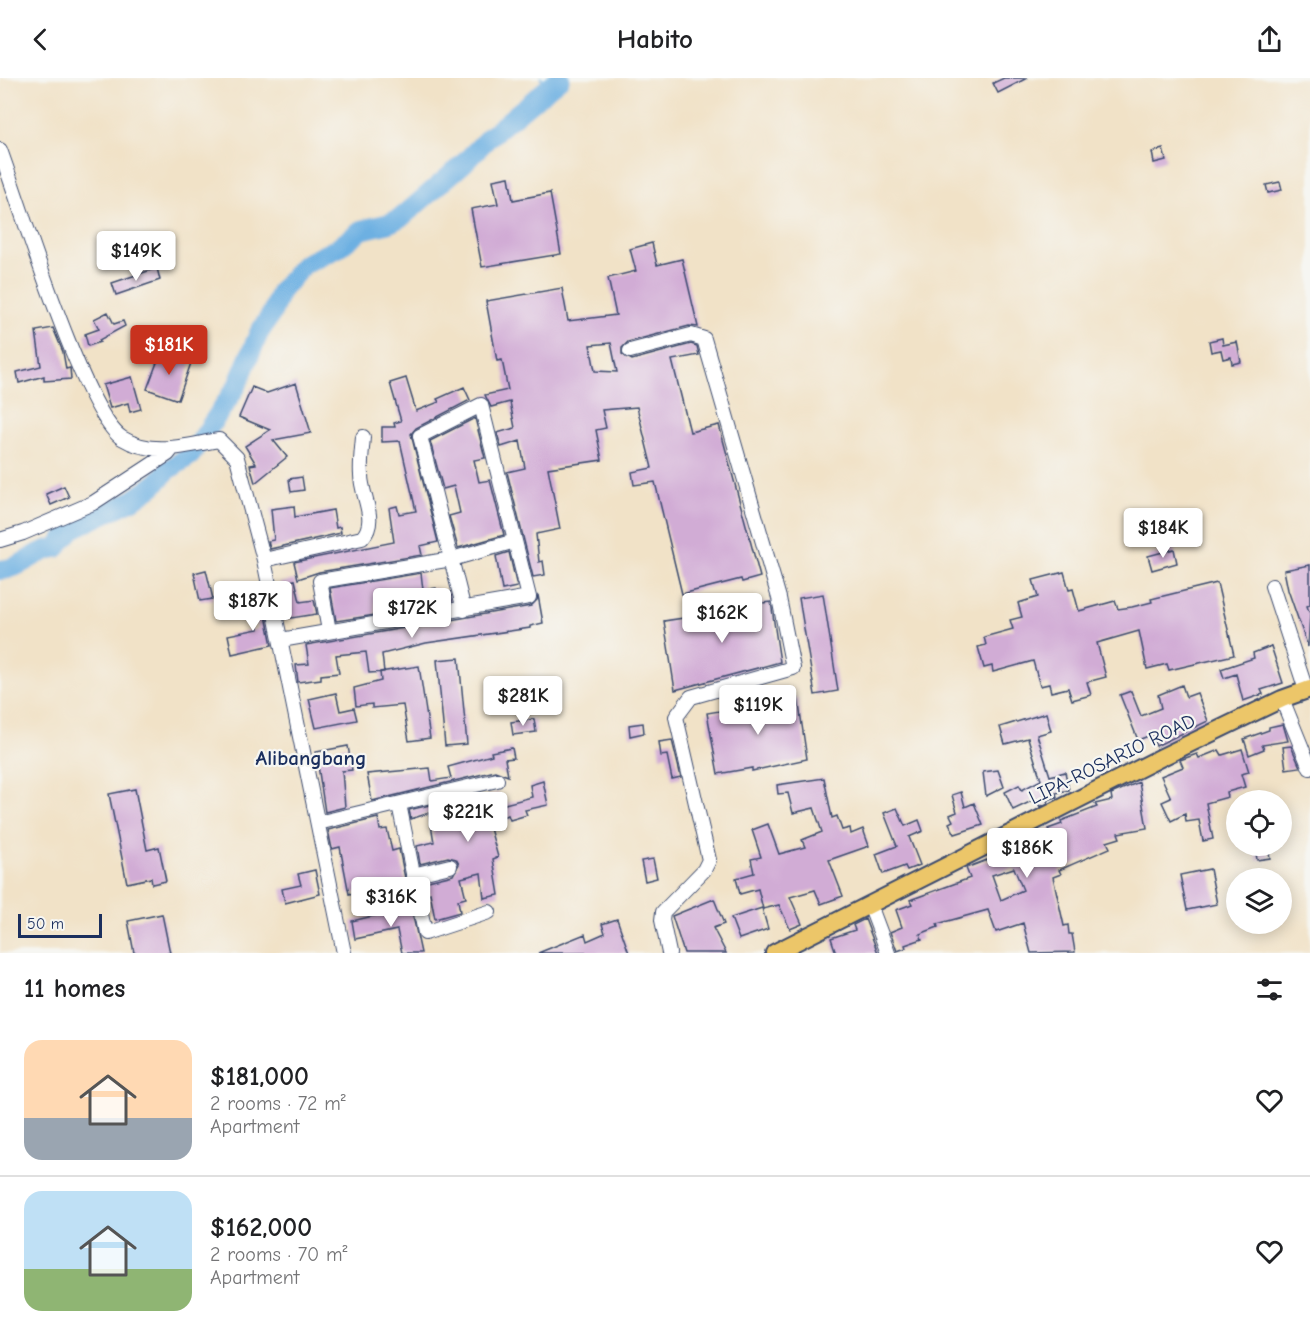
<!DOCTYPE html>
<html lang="en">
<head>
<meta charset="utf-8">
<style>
  body { margin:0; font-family:"Comic Neue",sans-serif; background:#f6f6f6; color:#202124; height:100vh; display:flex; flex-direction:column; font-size:22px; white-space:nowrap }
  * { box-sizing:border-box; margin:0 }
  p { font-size:20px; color:#757577 }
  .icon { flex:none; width:33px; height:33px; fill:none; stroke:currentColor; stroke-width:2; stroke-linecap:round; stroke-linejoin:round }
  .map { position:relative; height:875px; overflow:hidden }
  .drawer { display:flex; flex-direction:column; background:#fff; flex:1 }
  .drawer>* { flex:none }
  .controls { position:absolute; left:1226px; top:712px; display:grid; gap:12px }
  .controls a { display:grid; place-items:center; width:66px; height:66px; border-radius:50%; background:#fff; box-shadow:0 3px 15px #0003; font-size:30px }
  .scale { position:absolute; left:18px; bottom:15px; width:84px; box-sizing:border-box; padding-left:6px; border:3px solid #1b2f5e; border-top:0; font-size:16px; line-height:21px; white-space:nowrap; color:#1b2f5e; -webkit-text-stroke:4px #f6f6f2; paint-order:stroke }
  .price { position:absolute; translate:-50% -51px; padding:0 14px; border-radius:6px; background:#fff; color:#222; font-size:20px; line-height:39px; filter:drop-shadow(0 2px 3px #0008) }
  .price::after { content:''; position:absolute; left:50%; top:36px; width:18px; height:14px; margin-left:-9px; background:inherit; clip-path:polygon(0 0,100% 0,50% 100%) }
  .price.selected { background:#c8321e; color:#fff }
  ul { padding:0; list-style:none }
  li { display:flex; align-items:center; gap:18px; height:150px; padding:0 24px }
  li+li { border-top:2px solid #e0e0e0 }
  li span { display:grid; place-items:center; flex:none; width:168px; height:120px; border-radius:18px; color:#555 }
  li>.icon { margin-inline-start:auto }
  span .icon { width:72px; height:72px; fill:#fffc; stroke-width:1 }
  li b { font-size:26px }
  h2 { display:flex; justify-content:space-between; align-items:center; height:72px; padding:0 24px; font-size:26px }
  header { display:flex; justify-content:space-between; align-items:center; height:78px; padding:0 24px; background:#fff; font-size:27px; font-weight:700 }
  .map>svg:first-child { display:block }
</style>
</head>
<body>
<header><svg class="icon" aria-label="back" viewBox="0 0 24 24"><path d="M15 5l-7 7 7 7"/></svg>Habito<svg class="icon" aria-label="share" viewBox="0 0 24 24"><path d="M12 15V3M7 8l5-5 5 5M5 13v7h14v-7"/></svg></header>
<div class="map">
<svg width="1310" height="875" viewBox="0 0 1310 875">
  <rect width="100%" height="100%" fill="#f6f6f2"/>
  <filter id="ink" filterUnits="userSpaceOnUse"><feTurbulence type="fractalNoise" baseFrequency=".0167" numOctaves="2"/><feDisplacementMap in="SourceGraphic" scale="12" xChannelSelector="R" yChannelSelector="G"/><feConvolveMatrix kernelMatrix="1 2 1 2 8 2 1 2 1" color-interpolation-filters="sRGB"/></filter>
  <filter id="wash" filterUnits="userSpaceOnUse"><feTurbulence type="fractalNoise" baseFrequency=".008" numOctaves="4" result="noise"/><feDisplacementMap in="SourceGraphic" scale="24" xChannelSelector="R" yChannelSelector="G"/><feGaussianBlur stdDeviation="1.35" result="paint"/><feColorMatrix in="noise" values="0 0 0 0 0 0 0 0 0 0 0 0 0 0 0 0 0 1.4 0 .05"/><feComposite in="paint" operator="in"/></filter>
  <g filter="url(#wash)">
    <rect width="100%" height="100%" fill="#f1e2c7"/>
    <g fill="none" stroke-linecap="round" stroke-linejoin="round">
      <!-- stream -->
      <path stroke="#6db0e2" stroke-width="3" d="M541,0l10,7"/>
      <!-- river -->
      <path stroke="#6db0e2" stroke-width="20" d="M0,492c22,-1 35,-20 56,-22l16,-19 61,-29 21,-15 14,-15 23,-15 46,-69 22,-53 13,-20 8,-21 23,-27 35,-17 23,-18 29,-7 13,-7 60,-52 26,-27 71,-59"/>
    </g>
    <g id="blocks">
      <!-- building -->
      <path fill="#d1acd5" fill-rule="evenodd" d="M1004,0h23l-29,15 -5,-10z
        M1163,71l3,11 -12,3 -2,-11z
        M509,99l4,23 37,-7 11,61 -79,13 -11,-58 27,-5 -5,-24z
        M1280,104l2,8 -14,3 -2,-8z
        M652,165l5,22 25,-6 16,68 -9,-1 -61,16 -6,6v6l10,6 59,-16 6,2 2,9 -27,5 18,72 29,-7 41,152 -18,5 -1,-3 -59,15 -27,-112 -21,3 -2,-13 20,-4 -15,-61 -35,3 4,18 -10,2 6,30 -54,8 12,61 -24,5 3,28 4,-1 2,14 -12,2 -26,-105 18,-4 -5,-27 -19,6 -4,-14 18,-5 -5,-26 -19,5 -6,-12 23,-5 -6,-30 -5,1 -11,-60 76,-13 6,33 48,-6 -8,-37 28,-7 -6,-22zM611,265l6,29 -22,-1 -5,-26z
        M157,190l3,12 -44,15 -4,-12z
        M108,234l6,12 9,-3 2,5 -26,14 1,2 -12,4 -3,-12 14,-5 -5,-10z
        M53,250l10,24 3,17 4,-1 1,11 -27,2v-5l-25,7 -2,-11 24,-6 -5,-35z
        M1222,260l1,7 14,-3 4,20 -9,2 -1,-7 -8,2 -2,-9 -10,2 -2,-11z
        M161,274l30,11 -13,37 -31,-11z
        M132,299l9,32 -11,3 -2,-9 -18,5 -7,-23z
        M406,300l10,33 23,-9 -2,-3 27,-12 6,13 -54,28 -5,6 27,108 -18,4 2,9 -103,17 -21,7 -4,-17 100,-20 -5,-34 8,-2 2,8 17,-3 -16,-70 -18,1v-15h13l-1,-4 7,-2 -11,-38z
        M296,305l15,50 -38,7 14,17 -32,26 -5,-18 6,-1 -11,-18 25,-16 -31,-13 13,-30 15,6z
        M475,340l10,40 -11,2 5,22 11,-2 14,55 -46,13 -9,-32 11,-3 -6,-27 -11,3 -13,-48z
        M302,399l2,13 -13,2 -2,-13z
        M64,408l5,11 -18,8 -5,-11z
        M294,428l1,11 38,-7 3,18 4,-1 1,6 -71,16 -2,-8 6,-1 -3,-31z
        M1174,471l3,14 -25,7 -4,-14z
        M509,474l8,35 -15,3 -6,-34z
        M1310,487v40l-3,1 3,8 -2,33 -20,-57 -4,-20z
        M206,492l7,29 -13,2 -6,-28z
        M1064,494l5,18 4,-1 6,22 36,-10 3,8 14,-2 20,-5 -1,-3 66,-16 17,72 -65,15 -2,-6 -20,5 -8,-38 -42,12 9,34 -19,5 4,13 -19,5 -4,-12 -17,4 -2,-8 -9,2 -7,-25 -40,11 -1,-6 -8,2 -6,-21 8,-2 -2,-8 29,-8 -3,-9 12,-3 -4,-14 20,-6 -5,-17z
        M421,495l2,17 13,-2 1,6 13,-2 2,9 -49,9 -2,-16 -25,3 -1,18 -39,6 -6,-33z
        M295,502l5,22 14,-2 3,14 -32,5 -5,-36z
        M823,516l15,97 -23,4 -16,-97z
        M538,517l5,28 -13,3v2l-104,15 -44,11 2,18 -15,1 -3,-21 -30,3 3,18 -18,2v4l-23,3 -2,-17 13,-1 -3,-19 225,-39 6,-6z
        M262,518l10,49 -40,9 -4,-19 30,-6 -7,-30z
        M771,524l9,60 -105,28 -11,-69 60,-9 -1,-5z
        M1271,568l12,37 -22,7 2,4 -20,7 -7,-27 -12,4 -3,-9 33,-11 -1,-5z
        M459,580l8,86 -22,2 -8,-86z
        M419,588l11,72 -21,3 -6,-36 -31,3v-4l-16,2 -2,-18 27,-7 -1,-9z
        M1182,607l4,12 11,-4 11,28 -52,25 -5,-11 -13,5 -18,-45 11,-4 10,25 20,-8 -3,-13z
        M336,615l4,18 14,-3 3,12 -41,8 -7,-29z
        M798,620l9,61 -55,12v-3l-34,6 -11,-61z
        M1046,635l5,18 -14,4 13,41 15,-4 4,18 -13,3 1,4 -10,3 1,3 -8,4 -4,-8 -23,11 -8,-18 14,-7 3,5 19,-10 -13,-42 -23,6 -5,-17z
        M534,641l2,13 -23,3 -2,-13z
        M643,645l1,10 -14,3 -1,-11z
        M1283,646l5,17 -26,4 2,4 -15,6 -5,-16 25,-9v-3z
        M672,662l9,37 -9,2 -5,-24 -6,1 -2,-14z
        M348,668l4,24 -10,1 3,36 -20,5 -9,-60z
        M1291,668l9,21 -14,2 -3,-22z
        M512,670l2,10 -9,1 3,17 -13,-5 -123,30 -5,-27 63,-6 2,13 19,-3 -3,-11 44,-12 -1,-3z
        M1242,671l7,23 -8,2 4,13 -18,5 1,5 -22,6 7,36 -10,2 -4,-21 -13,2 -1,-8 -14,7 -9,-19 9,-4 -10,-22 22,-9 -3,-7 17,-6 2,4 20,-8 3,5z
        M998,692l6,17 -18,9 -3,-24z
        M824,700l8,40 5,-2 5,14 8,-2 1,6 12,-5 6,17 -40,14 14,36 -22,8 -6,-14 -25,7 12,27 -12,5 -11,-24 -16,4 -5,-20 -18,5 -4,-16 18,-5 -3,-14 10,-2 -9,-27 16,-6 11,30 26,-7 -3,-7 20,-8 -8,-24 -21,5 -5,-20 -10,1 -1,-9z
        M543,703l5,24 -23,5 2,5 -17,5 -2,-5 -20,6 10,36 -5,2 6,36 -15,3 -3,-25 -20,5 5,20 -8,2 2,12 -25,7 -5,-26 -3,1 -3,-12 29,-7 6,-11 -3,-5 -8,-2 -28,7 -3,-18 17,-4 -5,-29 -18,6 -2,-9 54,-13v5l24,-3 -1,-2 12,-4 3,12 31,-8 -2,-12z
        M1139,704l8,46 -29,5 2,5 -13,4 3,6 -51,22 2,4 -8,3 11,49 4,-1 1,9h3l3,18 -44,1 -8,-30 -27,9 -8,-22 -51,14 1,3 -18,7 2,5 -17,6 1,3 -9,3 -7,-19 12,-5 -6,-17 16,-6 -2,-4 60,-22 -4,-10 21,-8 1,2 30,-9 -1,-3 18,-7 -2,-5 17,-6 -2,-3 14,-5 -1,-3 36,-14 -2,-3 17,-4 -1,-6zM1014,790l9,22 -22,10 -9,-25z
        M135,711l12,61 12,-3 7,34 -14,3 -1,-6 -24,5 -18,-89z
        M961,714l4,15 9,-4 9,22 -28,9 -6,-11 4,-2 -3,-6 7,-3 -5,-17z
        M897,730l8,18 14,-6 4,11 -14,6 11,28 -13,5 -2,-4 -22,8 -7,-20 21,-8 -13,-33z
        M378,740l2,12 7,-1 5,22 7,-2 7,34 -57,11 -9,-47 -8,2 -4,-19z
        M1255,768h13l2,12 -13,2z
        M653,781l4,19 -12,3 -4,-20z
        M1210,791l7,35 -30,6 -7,-35z
        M315,792l5,24 -35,9 -3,-14 19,-4 -3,-11z
        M714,821l10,25 -11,4 13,25h-42l-12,-37z
        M411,829l10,46h-19l-5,-23 -42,9 -3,-18z
        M762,830l6,21 -29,10 -8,-21z
        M162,836l8,39h-36l-6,-32z
        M617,841l12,34h-91l47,-19 2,7 18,-8 -3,-9z
        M865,841l13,34h-42l-5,-15 24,-8 -2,-5z"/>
    </g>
  </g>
  <g filter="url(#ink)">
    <use href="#blocks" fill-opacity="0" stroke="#3b4a6e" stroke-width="1.5"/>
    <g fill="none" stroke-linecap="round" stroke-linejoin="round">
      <defs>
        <path id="minor" d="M0,72c19,51 84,264 122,288 31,19 64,7 97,2l18,18 27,102 80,393
          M630,273l61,-16 13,4 75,259 14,70 -102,29 -15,20 33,143 -5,10 -41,42 -1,8 7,33
          M0,462l23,-7 70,-30 75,-49 4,-5
          M264,482l98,-22c17,-17 -1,-42 -1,-63 -1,-12 1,-25 2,-38
          M1272,508l34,104
          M329,553l-9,-50 132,-22 63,-18
          M281,562l248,-43 -48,-192 -61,31 44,174
          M1282,621l28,69
          M399,726l26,129 64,-21
          M318,745l179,-43
          M413,797l37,-9
          M870,827l18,48"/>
        <path id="major" d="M774,875l388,-196 120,-58 28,-10"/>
      </defs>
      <!-- minor casing -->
      <use href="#minor" stroke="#3b4a6e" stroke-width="16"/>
      <!-- major casing -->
      <use href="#major" stroke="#3b4a6e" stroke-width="20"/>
      <!-- minor -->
      <use href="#minor" stroke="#fff" stroke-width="14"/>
      <!-- major -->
      <use href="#major" stroke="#ecc669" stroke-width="16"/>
    </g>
  </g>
  <g text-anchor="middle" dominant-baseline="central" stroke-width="4.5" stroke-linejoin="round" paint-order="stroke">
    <!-- street labels -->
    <g font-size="20" fill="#1b2f5e" stroke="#f6f6f2">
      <text transform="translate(1112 681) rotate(-26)">LIPA-ROSARIO ROAD</text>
    </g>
    <!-- neighbourhood labels -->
    <g font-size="21" font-weight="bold" fill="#1b2f5e" stroke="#f6f6f2">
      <text x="311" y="680">Alibangbang</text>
    </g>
  </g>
</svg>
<div class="controls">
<a><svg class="icon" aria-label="locate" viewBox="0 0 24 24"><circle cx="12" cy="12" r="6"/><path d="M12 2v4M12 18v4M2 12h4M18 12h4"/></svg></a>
<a><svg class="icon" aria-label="layers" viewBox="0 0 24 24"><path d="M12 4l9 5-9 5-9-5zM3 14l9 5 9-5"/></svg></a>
</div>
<div class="scale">50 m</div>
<b class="price" style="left:136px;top:204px">$149K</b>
<b class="price selected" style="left:169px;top:298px">$181K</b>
<b class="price" style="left:1163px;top:481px">$184K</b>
<b class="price" style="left:253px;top:554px">$187K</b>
<b class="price" style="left:412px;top:561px">$172K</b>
<b class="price" style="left:722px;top:566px">$162K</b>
<b class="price" style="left:523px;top:649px">$281K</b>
<b class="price" style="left:758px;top:658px">$119K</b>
<b class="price" style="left:468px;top:765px">$221K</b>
<b class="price" style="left:1027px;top:801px">$186K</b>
<b class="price" style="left:391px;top:850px">$316K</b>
</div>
<section class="drawer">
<h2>11 homes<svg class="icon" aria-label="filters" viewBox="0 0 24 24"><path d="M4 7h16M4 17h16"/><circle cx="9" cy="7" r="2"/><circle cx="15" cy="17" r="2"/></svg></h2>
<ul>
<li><span style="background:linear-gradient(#ffd9b3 65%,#9aa5b1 0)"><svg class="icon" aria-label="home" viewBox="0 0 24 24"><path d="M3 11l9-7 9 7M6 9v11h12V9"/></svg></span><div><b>$181,000</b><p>2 rooms · 72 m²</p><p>Apartment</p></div><svg class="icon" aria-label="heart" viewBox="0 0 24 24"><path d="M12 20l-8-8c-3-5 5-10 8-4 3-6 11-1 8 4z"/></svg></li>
<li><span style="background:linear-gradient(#bfe0f5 65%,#8fb573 0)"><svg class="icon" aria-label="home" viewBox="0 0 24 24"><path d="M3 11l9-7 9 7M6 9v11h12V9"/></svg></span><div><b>$162,000</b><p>2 rooms · 70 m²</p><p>Apartment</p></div><svg class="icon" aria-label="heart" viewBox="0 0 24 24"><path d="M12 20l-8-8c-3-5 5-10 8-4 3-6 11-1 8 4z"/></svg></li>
</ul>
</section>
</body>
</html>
